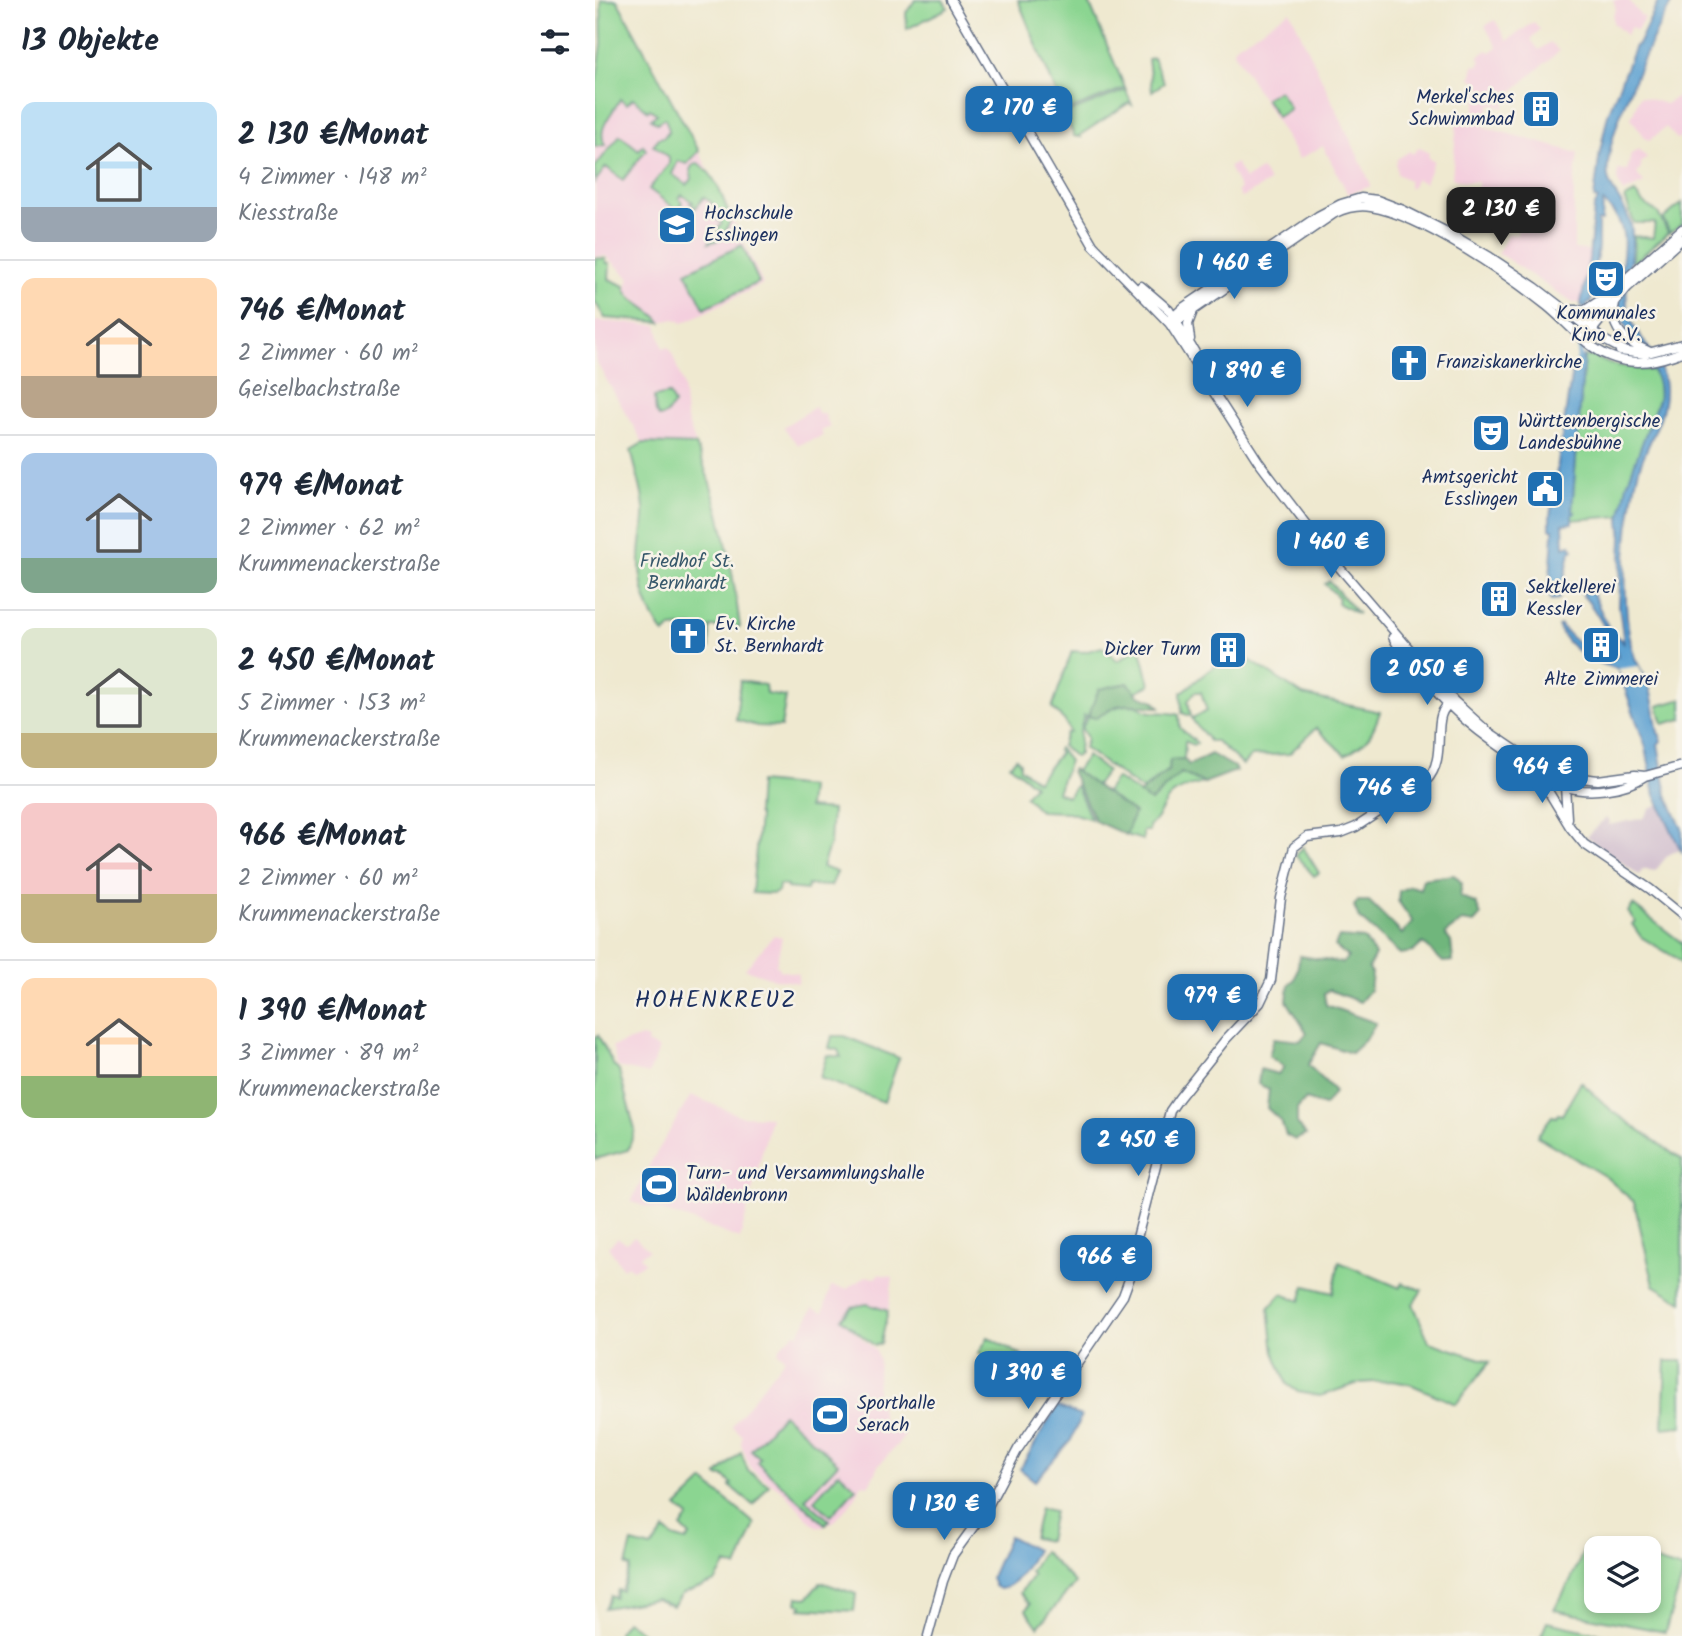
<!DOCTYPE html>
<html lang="de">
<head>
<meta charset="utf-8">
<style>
  body { margin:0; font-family:Kalam,sans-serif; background:#f6f6f7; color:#1f2937; height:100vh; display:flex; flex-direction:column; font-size:26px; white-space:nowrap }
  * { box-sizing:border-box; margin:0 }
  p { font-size:23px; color:#747a83 }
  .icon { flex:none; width:38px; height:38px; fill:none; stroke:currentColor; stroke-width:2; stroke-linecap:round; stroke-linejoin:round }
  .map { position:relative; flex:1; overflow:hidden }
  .details { display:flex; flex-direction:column; background:#fff; width:595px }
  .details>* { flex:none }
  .fabs { position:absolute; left:989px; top:1536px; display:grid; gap:14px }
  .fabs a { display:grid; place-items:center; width:77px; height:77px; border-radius:14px; background:#fff; box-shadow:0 4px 10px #0003; font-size:35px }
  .price { position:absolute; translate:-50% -60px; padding:0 16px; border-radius:14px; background:#1f6fb2; color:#fff; font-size:23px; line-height:46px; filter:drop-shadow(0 2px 4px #0008) }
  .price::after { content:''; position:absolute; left:50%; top:42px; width:21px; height:16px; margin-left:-10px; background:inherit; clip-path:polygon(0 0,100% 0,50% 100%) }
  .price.current { background:#222; color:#fff }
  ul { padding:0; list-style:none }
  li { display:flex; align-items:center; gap:21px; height:175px; padding:0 21px }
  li+li { border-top:2px solid #e0e1e3 }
  li span { display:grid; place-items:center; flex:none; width:196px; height:140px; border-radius:14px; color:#555 }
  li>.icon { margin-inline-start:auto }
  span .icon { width:84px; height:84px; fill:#fffc; stroke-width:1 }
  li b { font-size:30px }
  h2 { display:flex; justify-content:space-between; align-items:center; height:84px; padding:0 21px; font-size:30px }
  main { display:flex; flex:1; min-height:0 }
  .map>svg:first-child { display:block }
</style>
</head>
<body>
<main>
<section class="details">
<h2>13 Objekte<svg class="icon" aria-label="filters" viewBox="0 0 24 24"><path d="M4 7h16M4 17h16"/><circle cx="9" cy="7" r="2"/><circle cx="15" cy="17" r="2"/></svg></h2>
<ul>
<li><span style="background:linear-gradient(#bfe0f5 75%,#9aa5b1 0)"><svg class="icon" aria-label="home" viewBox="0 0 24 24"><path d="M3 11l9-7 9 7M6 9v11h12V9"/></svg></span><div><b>2 130 €/Monat</b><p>4 Zimmer · 148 m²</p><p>Kiesstraße</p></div></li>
<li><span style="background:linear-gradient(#ffd9b3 70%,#b9a48a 0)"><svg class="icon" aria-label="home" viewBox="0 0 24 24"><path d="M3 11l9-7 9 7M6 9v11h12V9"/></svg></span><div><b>746 €/Monat</b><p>2 Zimmer · 60 m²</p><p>Geiselbachstraße</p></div></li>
<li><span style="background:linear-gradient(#a9c7e8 75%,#7fa58c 0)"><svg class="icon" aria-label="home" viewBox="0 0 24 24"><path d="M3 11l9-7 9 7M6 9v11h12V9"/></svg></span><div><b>979 €/Monat</b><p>2 Zimmer · 62 m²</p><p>Krummenackerstraße</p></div></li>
<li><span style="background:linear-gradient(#dfe7d0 75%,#c2b280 0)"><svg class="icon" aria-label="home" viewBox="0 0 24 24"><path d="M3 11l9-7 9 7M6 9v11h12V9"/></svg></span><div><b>2 450 €/Monat</b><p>5 Zimmer · 153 m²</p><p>Krummenackerstraße</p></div></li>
<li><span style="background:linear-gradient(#f6c9c9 65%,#c2b280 0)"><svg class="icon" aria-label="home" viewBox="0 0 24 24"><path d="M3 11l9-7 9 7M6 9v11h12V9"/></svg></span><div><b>966 €/Monat</b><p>2 Zimmer · 60 m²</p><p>Krummenackerstraße</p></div></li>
<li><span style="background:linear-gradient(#ffd9b3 70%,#8fb573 0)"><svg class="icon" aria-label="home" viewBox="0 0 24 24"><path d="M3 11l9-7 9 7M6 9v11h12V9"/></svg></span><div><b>1 390 €/Monat</b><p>3 Zimmer · 89 m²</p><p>Krummenackerstraße</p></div></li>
</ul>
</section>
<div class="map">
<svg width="1087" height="1636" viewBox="0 0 1087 1636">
  <rect width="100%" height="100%" fill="#f7f3e8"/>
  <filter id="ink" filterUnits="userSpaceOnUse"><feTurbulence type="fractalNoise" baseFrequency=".0143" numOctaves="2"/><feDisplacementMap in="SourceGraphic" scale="14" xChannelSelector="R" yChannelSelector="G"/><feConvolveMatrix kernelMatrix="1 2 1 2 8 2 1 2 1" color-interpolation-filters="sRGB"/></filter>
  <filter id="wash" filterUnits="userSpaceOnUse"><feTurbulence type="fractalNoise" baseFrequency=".00686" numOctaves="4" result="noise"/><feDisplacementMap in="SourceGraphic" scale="28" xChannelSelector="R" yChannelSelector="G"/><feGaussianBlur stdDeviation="1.57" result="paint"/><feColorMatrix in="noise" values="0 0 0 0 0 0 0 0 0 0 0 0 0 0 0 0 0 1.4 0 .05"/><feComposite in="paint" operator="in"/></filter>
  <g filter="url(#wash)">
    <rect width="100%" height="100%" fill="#efe9d0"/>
    <!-- built -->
    <path fill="#f4cfde" d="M1018,0h16l12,16 4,1 -8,14 -6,-4 -5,8 -13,-12v-8l3,-6z
      M695,11l75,160 6,15 -23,8 -25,-48 -24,13 -66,-109 1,-3z
      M900,20l12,21 27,-19 6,7 -9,11 8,10 11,-8 9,9 -52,45 -3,12 -14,-4 -6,23 94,26 -4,33v63l16,2 -9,52h-8l-75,-50 10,-19 9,1 2,-27 -13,-1v-3l-5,-1v-3l-24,-8 1,-10h-15l-11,-4 5,-56 14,3 10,-41 -10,-6 3,-13 4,1 3,-6 -3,-3 9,-7 4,2 6,-5 -12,-21z
      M47,46l70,130 13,26 6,19 5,4 27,59 -80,39 -8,-4 -14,3 -36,-32 5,-12 -24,-22h-11v-140z
      M1045,96l26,8 10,-7 2,2 4,-3v41l-5,2 -11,-12 -16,13 -4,-1 -15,-21z
      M825,147l9,6 -1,5 6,2 -9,23 -9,-4 -6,10 -2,-9 -11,-6 -1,-10 1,-5 13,-8 2,3z
      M1044,149l8,9 -7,6 2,2 -5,8 7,9 -21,10 -6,-13 1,-11 9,1 4,-16z
      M641,163l9,16 17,-10 7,13 -28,16 -4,-7 3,-2 -11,-22z
      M0,321l62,4 6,23 5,-1 3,3 12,34 3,33 10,28 -53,-2 -48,-83z
      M220,407l5,8 4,-2 6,14 -9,4 2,5 -25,9 -15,-18z
      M179,935l8,2 -6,29 3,1v3l20,4 -1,9 -23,-4 -30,-10z
      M47,1037l6,2 -1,4 12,6 -10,25 -31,-7 -6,-20z
      M96,1095l50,21 30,1 -31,122 -55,-21 -54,-16 17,-35z
      M39,1237l15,13 -9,6 5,7 -13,6 -4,-4 -5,3 -15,-21 10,-9 8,5z
      M283,1274l15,3 -5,34 -21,-7 -15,3 -11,12 35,32 3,10 -2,33 7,30 6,6 13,3 2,3 -27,30 -9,19 -7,-1 -6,13 -20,23 -12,6 -6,1 -8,-6 -26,-29 -33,-23 -10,-25 1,-8 -10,-10 53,-68 -7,-6 4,-8 13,-11 4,1 14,-26 10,4 8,-26 16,3 19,-13 10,2z"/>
    <!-- industrial -->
    <path fill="#d0bdce" d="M1064,805l21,44 -12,6 -13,16 -12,-2 -4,6 -52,-38 19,-19 4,3 -1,4 35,-7 6,-9z"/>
    <!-- green -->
    <path fill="#8bd591" stroke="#538278" stroke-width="2" d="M6,0h16l82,151 -12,13 -9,-3 -6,13 15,11 5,-6 -2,-9 2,-4 6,-3c18,11 25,36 33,56l-9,20 -13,4 13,-20 -15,-11 6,-8 -9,-7 -11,14 1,-5 -4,-3 3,-1 -11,-7 -3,3 3,5 -4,8 -29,-22 20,-25v-7l-16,-12 6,-7 5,-1 5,-7 -4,-12 -8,5 -6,-4 6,-5 -7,-5 -2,2 -15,-13 -6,6 -7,-5c-8,16 -24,29 -15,46l-10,2v-57l7,-46z
      M320,0h28l5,8 -41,21 -1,-16z
      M423,0h70l37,88 -61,24z
      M558,58l11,25 -12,8 -4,-32z
      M531,90l6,15 -3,-2 -49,32 1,2 -7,-1 -9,-22z
      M684,90l11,19 -13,8 -12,-19z
      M25,135l19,15 4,-5 3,5 -23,30 -17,-13 -11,15v-15z
      M1040,193l8,10 15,10 10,20 -33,29 -2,-1 1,-25 19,2 2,-15h-21l-9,-25z
      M1087,203v21l-12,9 -7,-14z
      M147,245l17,37 -55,26 -18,-36z
      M0,258l11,1v4h4l-1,16 16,7c1,15 28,23 36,36l-56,-4 -10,-16z
      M989,356l10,1 16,7 43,7 5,11 1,15 -28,77 -10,42 -49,4v-5l3,-4 -3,-1z
      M74,394l5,10 -8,11 -7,2 -3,-5 -2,-15z
      M48,443l53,2c25,62 36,117 44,182h-30v21h-16l-1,-22 -22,2 -7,6c-16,-22 -25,-49 -24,-76 0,-17 5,-33 4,-49 -1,-19 -9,-40 -13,-59z
      M734,581l29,33 -21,-11 2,-5 -14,-14z
      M545,646l10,39 -15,7 -7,-9 -29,6 -11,27 8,2c13,-8 25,-16 41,-12 4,1 6,4 10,5 8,3 20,0 32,4l1,13 17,15 -4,2 -8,-4 -1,18 -14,1 -1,10 -27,20 -58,-42 3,-10 -5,-9 5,-13 -3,-1 -4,16 -1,23 -4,3 -13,-11 4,-13 4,-1 -5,-11 -13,-13 20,-57 12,1 18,-5 16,14z
      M641,651l67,44 77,17c-8,24 -13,31 -35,43l-29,-27 -27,26 -38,2 -8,9 -27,-24h-7c-5,-10 -14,-14 -17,-23l15,-7 -6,-19h-6l-7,9 3,15 -9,-3 -1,-20 37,-30 15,-7z
      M145,681l25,4 1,9 20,3 -5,30 -24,-1 -21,-6z
      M1087,699v20l-19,5 -5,-18z
      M464,748l10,13 -12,31 11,5 8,-12 15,34 -23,-7 -28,-1 -15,-15 9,-11 -24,-20 6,-7 4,4v6l17,13 23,-28 -3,-3z
      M492,756l20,15 -10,13 -4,1 -17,-14z
      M586,773l23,10c-12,3 -28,6 -36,16 -8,10 -7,18 -19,27v5h-6v9l-17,-5 7,-22 -27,-21 10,-14 35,23z
      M164,782l51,5 -2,21 24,2 -2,33 -8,24 15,5 -6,14 -23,-1 -1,5 -20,-2v-2l-8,-1 -1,7 -5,2 -21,-1 7,-76 -2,-4z
      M708,847l16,26 -5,3 -18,-20z
      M1038,905l49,38v21l-6,-6 -35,-21 -9,-13 3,-3 -7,-9z
      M3,1035l16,31 5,5 16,59 -7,20 -33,9v-122z
      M237,1036h12l55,22 -15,44 -64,-24 7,-23 14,2 -3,-7 -9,-2z
      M986,1082l30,28 71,50v142l-28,-17 -20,-83 -28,-25 -69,-41 15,-20 4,1 2,-3 4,1z
      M744,1262l61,26 2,-5 20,7 -9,14 16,38 61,20 -34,42 -46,-20 -19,-3 -32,2 -39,13 -22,-4 -11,-8 -13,-32 -5,-44 13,-14 18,7 5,-15 28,7z
      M272,1304l21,7 -7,32 -6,3 -34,-27 11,-12z
      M393,1337l33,18 -5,13 -37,-15z
      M1071,1361h16v65l-19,2z
      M188,1414l55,49 -33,36 24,21 -4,4 -68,-62 3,-4 -9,-8z
      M146,1452l7,19 21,14 -16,20 -23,-19 2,-2 -9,-8 -3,1 -3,-2z
      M244,1472l17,16 -25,28 -17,-16z
      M109,1481l51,43 -18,44 -11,-4 -11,18 -33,12 -9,12 -18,-7 -50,9 6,-12 4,2 3,-8 4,1 8,-24 -4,-1 6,-23 19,5 14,-18 8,7 13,4 4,-5 -9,-9 8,-10 -12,-10z
      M445,1508l14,3 -6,30 -15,-3z
      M992,1543l23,6h-14v52h53v-42l33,10v9l-17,54 -111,-22 17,-30z
      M448,1551l32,32 -37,44 -12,-17 4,-6 -10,-11 13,-18 -3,-3z
      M226,1582l35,12 -2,17 -54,-3 2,-3 -5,-2 1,-6 9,1z
      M31,1621l22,15h-26l-4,-4z
      M952,1622l63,14h-69z"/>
    <!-- forest -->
    <path fill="#70b67b" stroke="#46726c" stroke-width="2" d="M533,683l10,12 15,5 7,7c-14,1 -29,-5 -43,-1 -7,2 -15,8 -21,12l-8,-2 11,-27z
      M616,754l23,13 2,4 -32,12 -23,-10 -30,28 -12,-7 30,-24 1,-10 14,-1 5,6z
      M478,769l61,44 -8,22 -31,-14 -24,-50z
      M859,875l8,8 -2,13 16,8 5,11 -7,8 -12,-2 -17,13 6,8 2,19 -10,1 -20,-19 -10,9 -13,2 -41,-36 -5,-12 4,-5h11l33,33 11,-12 -15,-21 1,-10 12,-5 9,3 3,-10z
      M744,937l25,2 11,16 -7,13 4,6 -2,16 -10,12 -31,-12 -5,4 2,11 50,18 -9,15 -16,15 -30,-10 -13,22 27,26 -11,15 -18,-7 -9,10v15l9,11 -11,5 -9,-5 -5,-14 -14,-13 2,-19 -11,-5 2,-15 18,5 6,-7 -15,-11 5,-18 26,3 7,-8 -20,-32 2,-17 6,-5 5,-23 43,7 5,-6 -13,-11z"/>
    <!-- water -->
    <path fill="#5ca0d1" stroke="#3c6898" stroke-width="2" d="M1064,0h14c-20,36 -71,139 -65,178 3,14 20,31 23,47 5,26 -9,58 -3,85 6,28 36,47 37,79 1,28 -18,54 -26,80 -4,13 -6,28 -8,42 -7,38 -9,110 4,147 4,9 11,18 14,28 5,14 6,32 9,47l2,2 1,6 -3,3 9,51 15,34v24l-27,-58 -9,-47 -28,-79c-26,-7 -49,-18 -60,-43l3,-1c10,15 39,37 57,31 -3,-12 -25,-51 -35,-60l1,-3 -22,-7 -5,4 3,3 -1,6 -8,1 -2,-7 4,-58v-6h-3v-13l22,-146 12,-14 -12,154 3,3 -3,2v8l-9,1 1,23 6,-2 3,5 -3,2 -6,29 29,13 16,35 15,14 -5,-37 3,-68 -2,-18 7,-36 31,-83c7,-33 -30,-57 -37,-88 -11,-41 23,-77 -18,-111l-1,19h-4v25l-7,56 -10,5v-4l8,-44 5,-52 4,-7 -4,-2 6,-47 8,-37 27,-68 3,-1z
      M462,1406l24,10 -10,24 -36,41 -15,-12z
      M414,1536l27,14c-9,15 -19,37 -37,39l-5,-3 -3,-9z"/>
    <!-- pier -->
    <path fill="#efe9d0" d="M1044,666l5,11 -20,3 -6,-11z"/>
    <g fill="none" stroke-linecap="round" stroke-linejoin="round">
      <!-- canal -->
      <path stroke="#5ca0d1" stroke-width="5" d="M983,365l8,-57"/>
    </g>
  </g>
  <g filter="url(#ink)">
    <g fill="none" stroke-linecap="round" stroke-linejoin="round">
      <defs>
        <path id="major" d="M356,0l142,245 77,79 88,137 21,28 60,78 115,134 32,29 50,34 22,11 40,5 37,-5 10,1 37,-10
          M546,286l28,24 49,80
          M1020,303c-7,27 13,40 35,49
          M971,310h19l20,-13
          M575,324l9,-4 156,-107c11,-5 24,-8 36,-6 51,8 136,67 176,99 20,16 39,41 62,50 26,11 49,5 73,-4
          M575,324l1,-5 13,-12 134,-91 23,-12 20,-6 16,2 26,10 46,23 41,24 45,30 69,53 21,11
          M988,329l36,-44 63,-56
          M994,334l38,-46 55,-49
          M595,339l-2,-15 5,-13
          M1025,351l24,3 38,-10
          M798,637c7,15 19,26 29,39 32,37 57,57 98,84 14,10 29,21 46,27 23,7 59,3 79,-11
          M944,776l31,51 14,17 66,45 32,26
          M970,786l2,32
          M333,1636l15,-55 10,-26 34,-47 31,-59 105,-153 7,-19 7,-39 33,-127 9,-13 47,-59 34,-36 11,-23 10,-82 13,-51 13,-10 34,-4 15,-6 70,-46c25,-26 0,-68 28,-80"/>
      </defs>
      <!-- major casing -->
      <use href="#major" stroke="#657086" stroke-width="11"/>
      <!-- major -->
      <use href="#major" stroke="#fff" stroke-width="8"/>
    </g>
  </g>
  <!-- icons -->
  <defs>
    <symbol id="building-square" viewBox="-11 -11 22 22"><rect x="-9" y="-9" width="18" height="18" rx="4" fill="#1f6fb2" stroke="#f7f3e8"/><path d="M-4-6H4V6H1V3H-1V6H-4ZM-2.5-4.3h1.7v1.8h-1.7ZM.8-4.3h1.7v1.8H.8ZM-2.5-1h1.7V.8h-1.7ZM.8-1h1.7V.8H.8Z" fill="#fff"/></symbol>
    <symbol id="university-square" viewBox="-11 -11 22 22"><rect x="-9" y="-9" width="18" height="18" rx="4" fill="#1f6fb2" stroke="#f7f3e8"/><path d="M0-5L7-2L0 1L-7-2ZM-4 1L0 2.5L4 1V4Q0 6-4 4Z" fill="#fff"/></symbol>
    <symbol id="theatre-square" viewBox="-11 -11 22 22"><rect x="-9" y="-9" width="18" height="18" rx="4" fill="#1f6fb2" stroke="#f7f3e8"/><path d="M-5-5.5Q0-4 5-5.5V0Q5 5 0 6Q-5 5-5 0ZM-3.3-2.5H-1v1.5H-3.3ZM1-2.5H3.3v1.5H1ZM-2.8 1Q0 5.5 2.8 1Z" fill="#fff"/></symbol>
    <symbol id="church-square" viewBox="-11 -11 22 22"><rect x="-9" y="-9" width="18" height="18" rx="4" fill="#1f6fb2" stroke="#f7f3e8"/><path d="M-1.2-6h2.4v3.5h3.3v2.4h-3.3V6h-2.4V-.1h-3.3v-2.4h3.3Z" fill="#fff"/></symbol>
    <symbol id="civic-square" viewBox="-11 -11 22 22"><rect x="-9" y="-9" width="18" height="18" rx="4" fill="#1f6fb2" stroke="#f7f3e8"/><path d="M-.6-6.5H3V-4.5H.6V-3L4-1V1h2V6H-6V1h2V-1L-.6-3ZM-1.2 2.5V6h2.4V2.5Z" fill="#fff"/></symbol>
    <symbol id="stadium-square" viewBox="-11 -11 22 22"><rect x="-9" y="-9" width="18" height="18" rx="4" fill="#1f6fb2" stroke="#f7f3e8"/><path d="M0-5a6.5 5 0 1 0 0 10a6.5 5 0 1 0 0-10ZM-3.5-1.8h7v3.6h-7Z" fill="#fff"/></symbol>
  </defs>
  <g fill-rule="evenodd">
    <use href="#building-square" x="924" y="87" width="44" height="44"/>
    <use href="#university-square" x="60" y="203" width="44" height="44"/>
    <use href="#theatre-square" x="989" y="257" width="44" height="44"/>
    <use href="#church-square" x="792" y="341" width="44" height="44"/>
    <use href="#theatre-square" x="874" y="411" width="44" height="44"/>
    <use href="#civic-square" x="928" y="467" width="44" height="44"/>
    <use href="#building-square" x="882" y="577" width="44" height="44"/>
    <use href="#church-square" x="71" y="614" width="44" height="44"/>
    <use href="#building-square" x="984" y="623" width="44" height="44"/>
    <use href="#building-square" x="611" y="628" width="44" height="44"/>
    <use href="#stadium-square" x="42" y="1163" width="44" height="44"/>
    <use href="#stadium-square" x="213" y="1393" width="44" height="44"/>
  </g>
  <g text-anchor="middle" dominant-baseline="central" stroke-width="5" stroke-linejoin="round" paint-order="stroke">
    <!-- poi labels -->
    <g font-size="19" fill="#1b2f5e" stroke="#f7f3e8" text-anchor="start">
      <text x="919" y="98" text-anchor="end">Merkel'sches<tspan x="919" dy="22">Schwimmbad</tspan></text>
      <text x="109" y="214">Hochschule<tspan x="109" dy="22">Esslingen</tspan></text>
      <text x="1011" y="314" text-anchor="middle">Kommunales<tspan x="1011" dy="22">Kino e.V.</tspan></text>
      <text x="841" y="363">Franziskanerkirche</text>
      <text x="923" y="422">Württembergische<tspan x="923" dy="22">Landesbühne</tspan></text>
      <text x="923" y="478" text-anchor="end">Amtsgericht<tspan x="923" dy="22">Esslingen</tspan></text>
      <text x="931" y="588">Sektkellerei<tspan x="931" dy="22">Kessler</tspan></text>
      <text x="120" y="625">Ev. Kirche<tspan x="120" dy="22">St. Bernhardt</tspan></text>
      <text x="606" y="650" text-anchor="end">Dicker Turm</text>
      <text x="1006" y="680" text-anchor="middle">Alte Zimmerei</text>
      <text x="91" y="1174">Turn- und Versammlungshalle<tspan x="91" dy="22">Wäldenbronn</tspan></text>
      <text x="262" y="1404">Sporthalle<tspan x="262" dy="22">Serach</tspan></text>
    </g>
    <!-- park labels -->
    <g font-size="19" fill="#37586b" stroke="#f7f3e8">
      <text x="92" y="562">Friedhof St.<tspan x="92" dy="22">Bernhardt</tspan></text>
    </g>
    <!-- quarter labels -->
    <g font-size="23" letter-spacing="2" fill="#1b2f5e" stroke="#f7f3e8">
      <text x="121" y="1001">HOHENKREUZ</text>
    </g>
  </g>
</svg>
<div class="fabs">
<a><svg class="icon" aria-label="layers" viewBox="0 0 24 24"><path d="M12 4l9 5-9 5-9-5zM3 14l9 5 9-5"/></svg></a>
</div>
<b class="price" style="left:424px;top:146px">2 170 €</b>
<b class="price current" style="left:906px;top:247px">2 130 €</b>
<b class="price" style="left:639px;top:301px">1 460 €</b>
<b class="price" style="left:652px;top:409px">1 890 €</b>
<b class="price" style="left:736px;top:580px">1 460 €</b>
<b class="price" style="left:832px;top:707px">2 050 €</b>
<b class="price" style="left:947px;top:805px">964 €</b>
<b class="price" style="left:791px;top:826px">746 €</b>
<b class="price" style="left:617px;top:1034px">979 €</b>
<b class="price" style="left:543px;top:1178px">2 450 €</b>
<b class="price" style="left:511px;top:1295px">966 €</b>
<b class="price" style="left:433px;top:1411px">1 390 €</b>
<b class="price" style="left:349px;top:1542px">1 130 €</b>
</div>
</main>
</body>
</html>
